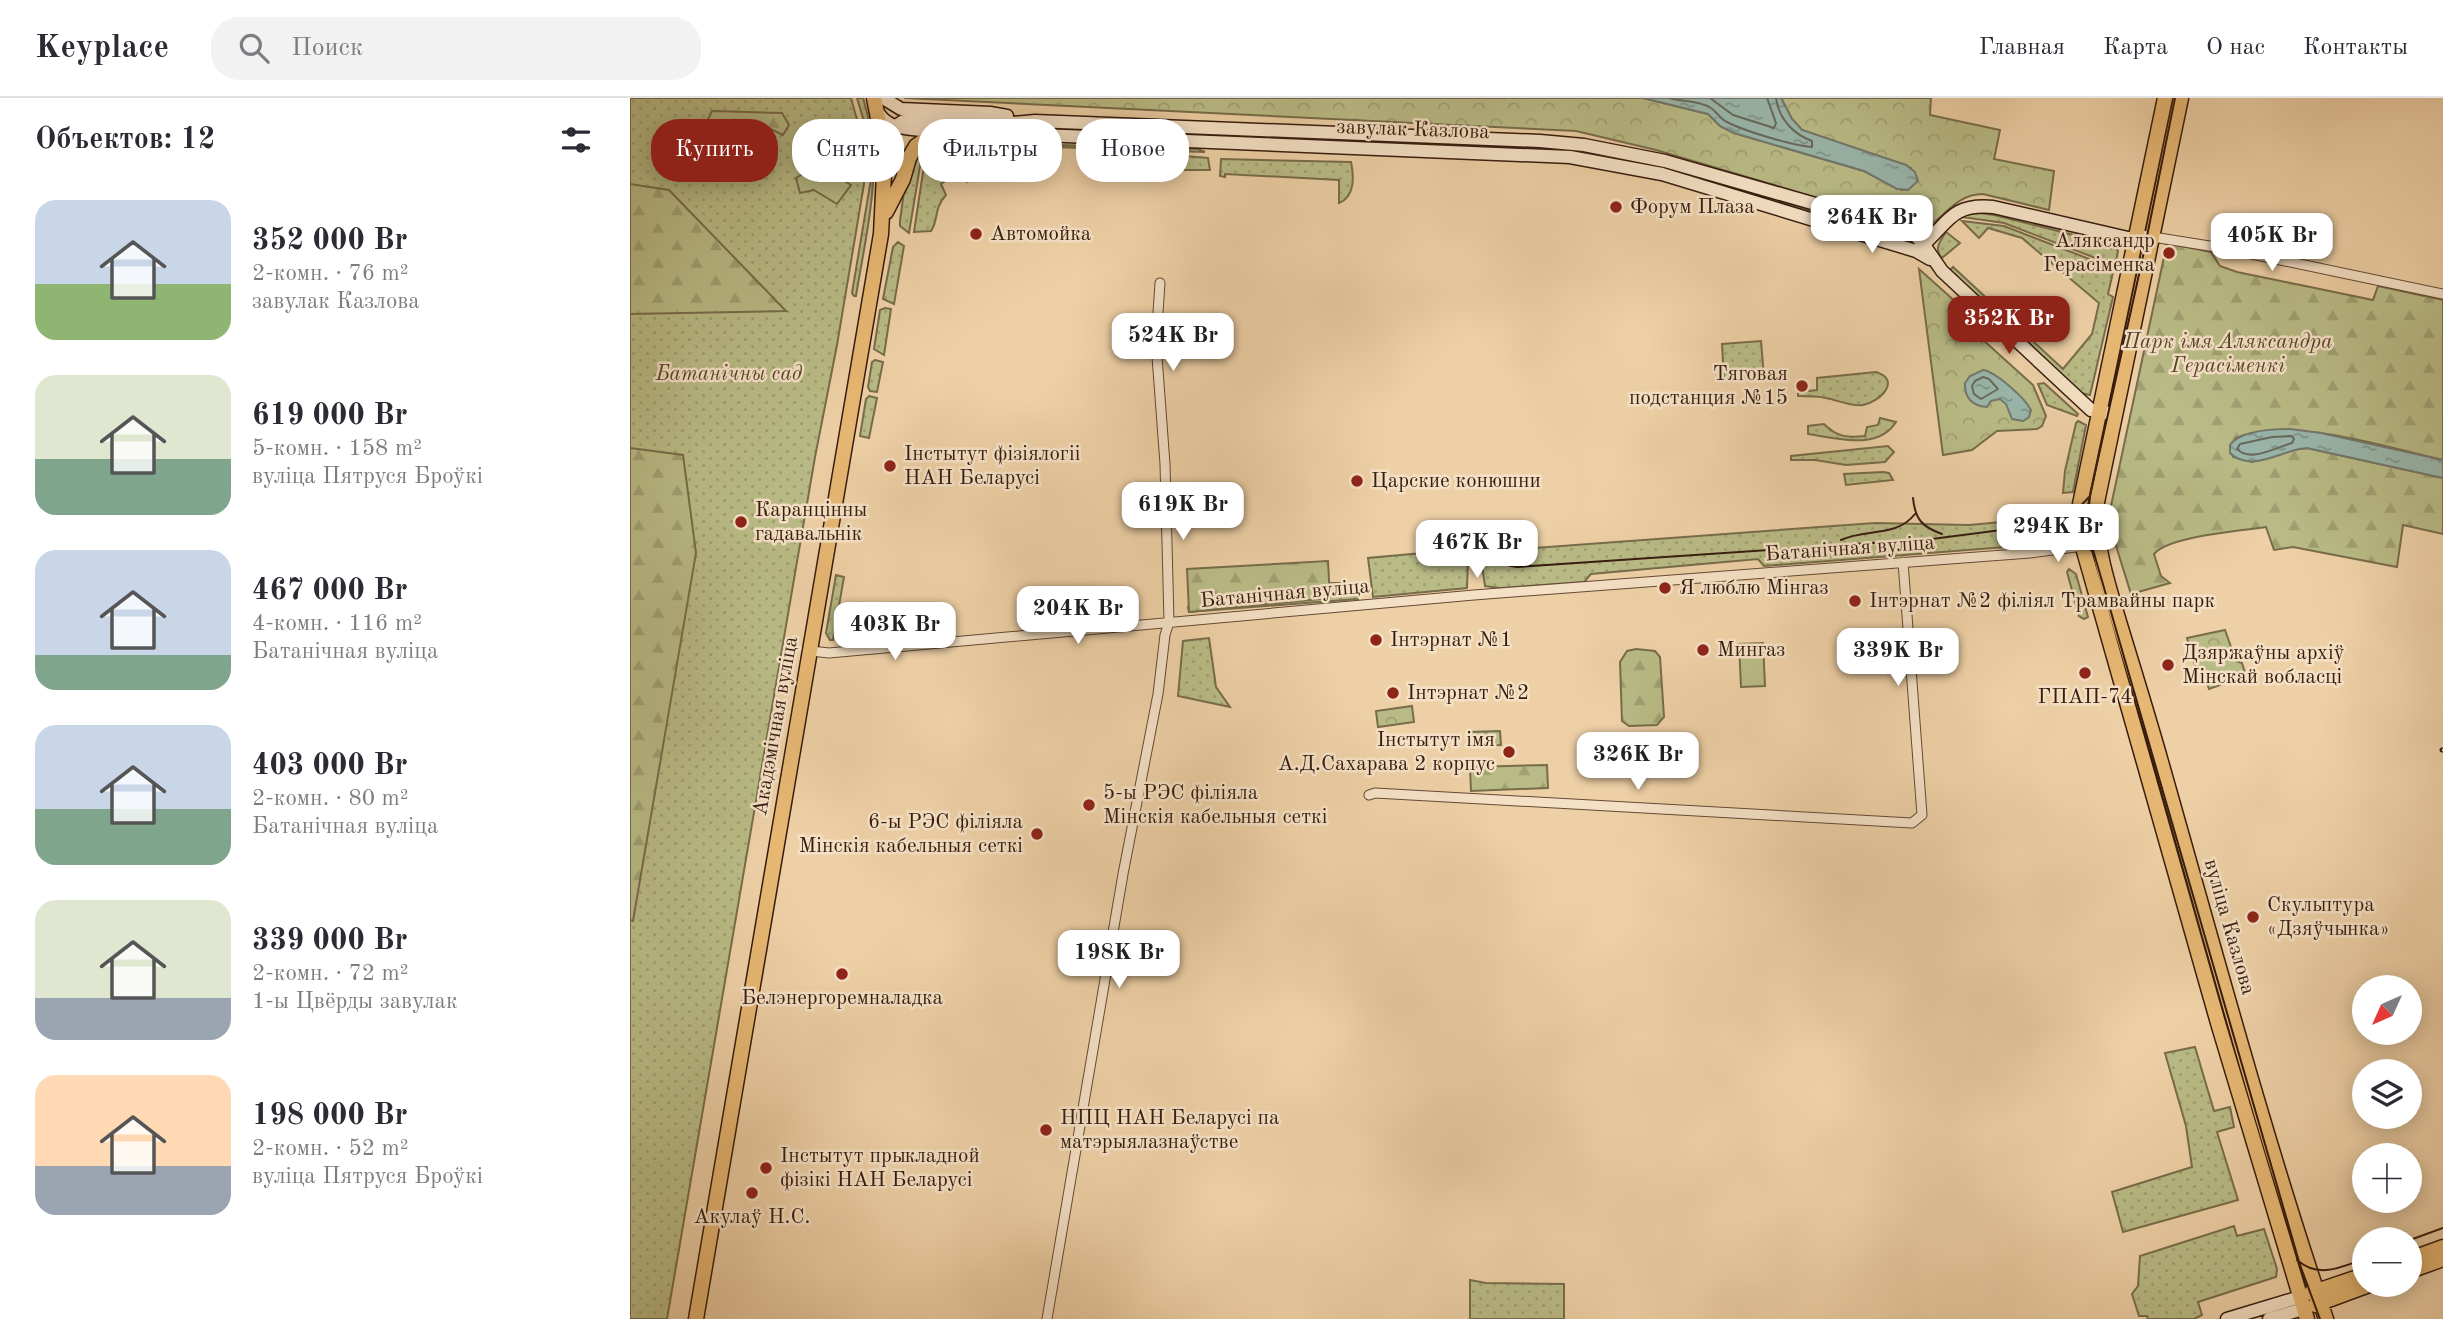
<!DOCTYPE html>
<html lang="ru">
<head>
<meta charset="utf-8">
<style>
  body { margin:0; font-family:"Old Standard TT",serif; background:#f2f2f3; color:#2b2b33; height:100vh; display:flex; flex-direction:column; font-size:26px; white-space:nowrap }
  * { box-sizing:border-box; margin:0 }
  p { font-size:23px; color:#7c7c81 }
  .icon { flex:none; width:38px; height:38px; fill:none; stroke:currentColor; stroke-width:2; stroke-linecap:round; stroke-linejoin:round }
  .map { position:relative; flex:1; overflow:hidden }
  .sheet { display:flex; flex-direction:column; background:#fff; width:630px }
  .sheet>* { flex:none }
  .guide { position:absolute; left:21px; top:21px; width:665px; height:63px; display:flex; gap:14px }
  .needle { width:46px; rotate:225deg }
  .buttons { position:absolute; left:1722px; top:877px; display:grid; gap:14px }
  .buttons a { display:grid; place-items:center; width:70px; height:70px; border-radius:50%; background:#fff; box-shadow:0 4px 18px #0003; font-size:35px }
  .price { position:absolute; translate:-50% -60px; padding:0 16px; border-radius:14px; background:#fff; color:#222; font-size:23px; line-height:46px; filter:drop-shadow(0 2px 4px #0008) }
  .price::after { content:''; position:absolute; left:50%; top:42px; width:21px; height:16px; margin-left:-10px; background:inherit; clip-path:polygon(0 0,100% 0,50% 100%) }
  .price.selected { background:#8f2418; color:#fff }
  ul { padding:0; list-style:none }
  li { display:flex; align-items:center; gap:21px; height:175px; padding:0 35px }
  li span { display:grid; place-items:center; flex:none; width:196px; height:140px; border-radius:21px; color:#555 }
  li>.icon { margin-inline-start:auto }
  span .icon { width:84px; height:84px; fill:#fffc; stroke-width:1 }
  li b { font-size:30px }
  h2 { display:flex; justify-content:space-between; align-items:center; height:84px; padding:0 35px; font-size:30px }
  .chip { padding:0 24px; border-radius:28px; background:#fff; box-shadow:0 4px 18px #0003; font-size:24px; line-height:63px }
  .chip.selected { background:#8f2418; color:#fff }
  header { display:flex; align-items:center; gap:42px; box-sizing:border-box; height:98px; padding:0 35px; background:#fff; border-bottom:2px solid #e1e1e2 }
  header strong { font-size:33px }
  nav { display:flex; gap:38px; margin-inline-start:auto; font-size:24px }
  .search { width:490px; height:63px; background:#f2f2f3; display:flex; align-items:center; gap:18px; box-sizing:border-box; padding:0 24px; border-radius:28px; color:#7c7c81; font-size:26px }
  main { display:flex; flex:1; min-height:0 }
  .map>svg:first-child { display:block }
</style>
</head>
<body>
<header>
<strong>Keyplace</strong>
<div class="search"><svg class="icon" aria-label="search" viewBox="0 0 24 24"><circle cx="10" cy="10" r="6"/><path d="M15 15l6 6"/></svg>Поиск</div>
<nav><a>Главная</a><a>Карта</a><a>О нас</a><a>Контакты</a></nav>
</header>
<main>
<section class="sheet">
<h2>Объектов: 12<svg class="icon" aria-label="filters" viewBox="0 0 24 24"><path d="M4 7h16M4 17h16"/><circle cx="9" cy="7" r="2"/><circle cx="15" cy="17" r="2"/></svg></h2>
<ul>
<li><span style="background:linear-gradient(#c9d6e8 60%,#8fb573 0)"><svg class="icon" aria-label="home" viewBox="0 0 24 24"><path d="M3 11l9-7 9 7M6 9v11h12V9"/></svg></span><div><b>352 000 Br</b><p>2-комн. · 76 m²</p><p>завулак Казлова</p></div></li>
<li><span style="background:linear-gradient(#dfe7d0 60%,#7fa58c 0)"><svg class="icon" aria-label="home" viewBox="0 0 24 24"><path d="M3 11l9-7 9 7M6 9v11h12V9"/></svg></span><div><b>619 000 Br</b><p>5-комн. · 158 m²</p><p>вуліца Пятруся Броўкі</p></div></li>
<li><span style="background:linear-gradient(#c9d6e8 75%,#7fa58c 0)"><svg class="icon" aria-label="home" viewBox="0 0 24 24"><path d="M3 11l9-7 9 7M6 9v11h12V9"/></svg></span><div><b>467 000 Br</b><p>4-комн. · 116 m²</p><p>Батанічная вуліца</p></div></li>
<li><span style="background:linear-gradient(#c9d6e8 60%,#7fa58c 0)"><svg class="icon" aria-label="home" viewBox="0 0 24 24"><path d="M3 11l9-7 9 7M6 9v11h12V9"/></svg></span><div><b>403 000 Br</b><p>2-комн. · 80 m²</p><p>Батанічная вуліца</p></div></li>
<li><span style="background:linear-gradient(#dfe7d0 70%,#9aa5b1 0)"><svg class="icon" aria-label="home" viewBox="0 0 24 24"><path d="M3 11l9-7 9 7M6 9v11h12V9"/></svg></span><div><b>339 000 Br</b><p>2-комн. · 72 m²</p><p>1-ы Цвёрды завулак</p></div></li>
<li><span style="background:linear-gradient(#ffd9b3 65%,#9aa5b1 0)"><svg class="icon" aria-label="home" viewBox="0 0 24 24"><path d="M3 11l9-7 9 7M6 9v11h12V9"/></svg></span><div><b>198 000 Br</b><p>2-комн. · 52 m²</p><p>вуліца Пятруся Броўкі</p></div></li>
</ul>
</section>
<div class="map">
<svg width="1813" height="1221" viewBox="0 0 1813 1221">
  <defs>
    <pattern id="grass-dots" width="8" height="8" patternUnits="userSpaceOnUse" patternTransform="scale(1.75)"><rect width="8" height="8" fill="#b9bb86"/><path d="M2 2h.1M6 6h.1" fill="none" stroke="#a0a072" stroke-width="1.8" stroke-linecap="round"/></pattern>
    <pattern id="forest-firs" width="22" height="20" patternUnits="userSpaceOnUse" patternTransform="scale(1.75)"><rect width="22" height="20" fill="#b9bb86"/><path d="M5 1l3.5 6h-7zM16 11l3.5 6h-7z" fill="#a0a072"/></pattern>
    <pattern id="park-crowns" width="20" height="18" patternUnits="userSpaceOnUse" patternTransform="scale(1.75)"><rect width="20" height="18" fill="#b9bb86"/><path d="M2 6a3 3 0 1 1 6 0M12 15a3 3 0 1 1 6 0" fill="none" stroke="#a0a072"/></pattern>
    <pattern id="water-ripples" width="26" height="14" patternUnits="userSpaceOnUse" patternTransform="scale(1.75)"><rect width="26" height="14" fill="#99b6ab"/><path d="M2 4q2-2 4 0t4 0M15 11q2-2 4 0t4 0" fill="none" stroke="#7e938a"/></pattern>
  </defs>
  <rect width="100%" height="100%" fill="#eed0a6"/>
  <filter id="stains"><feTurbulence type="fractalNoise" baseFrequency=".00286" numOctaves="4"/><feColorMatrix values="0 0 0 0 .2 0 0 0 0 .09 0 0 0 0 .02 0 0 0 .5 -.17"/></filter>
  <radialGradient id="worn" r=".72"><stop offset=".6" stop-color="#630" stop-opacity="0"/><stop offset="1" stop-color="#630" stop-opacity=".3"/></radialGradient>
  <!-- grass -->
  <path fill="url(#grass-dots)" stroke="#786c4a" stroke-width="2" d="M0,0h221c9,28 13,56 13,86l-27,161 -22,112 -148,862h-37z
    M227,0h6c22,69 4,129 -7,198h-2l-2,-3 19,-114 -4,-48z
    M321,25l313,12v2l-313,-10z
    M842,44l97,5 67,12 255,73 -1,4 -231,-69 -91,-17 -96,-4z
    M299,45l-6,5 -14,85 -9,-7v-5l6,-45 8,-23z
    M364,45l204,6 7,3 -213,-7z
    M301,50h47l-4,30 -7,4 -7,-10 -19,12 5,11c-13,14 -7,25 -15,36l-17,1 11,-73 2,-8z
    M554,58l24,2 2,12h-26z
    M591,61l130,3c3,14 4,35 -12,41v-23l-114,-6v3l-5,-1z
    M1343,114l21,3 119,30 5,6 -3,16 -9,-5 -102,-39 -42,-6z
    M1332,123l42,5 101,39 8,7 -5,22 5,3 -23,98 -9,-2 -132,-122 4,-4 110,102 29,-35 7,-31 -77,-65 -34,-10 -9,10z
    M1316,134l14,11 -18,15c-9,-9 -1,-18 4,-26z
    M268,144l6,4 -10,58 -11,-5 10,-52z
    M255,210l6,1 -7,46 -10,-6 6,-39z
    M1131,243l3,36 -40,3 -2,-36z
    M245,262l8,2 -6,30 -7,-1 -2,-4 4,-25z
    M1246,274c26,8 4,30 -13,33 -11,2 -26,-5 -37,-7 -9,-2 -19,-2 -28,-2v-4l19,-2v-12z
    M1414,285l34,31 -1,2 -30,-11 -9,-21z
    M239,298l8,2 -8,40 -9,-2 6,-37z
    M1250,320l16,4c-18,29 -60,16 -88,12v-8l16,-2c13,13 23,14 41,12l2,-9 11,-2z
    M1448,323l8,4 -13,67 -10,1 2,-22 11,-48z
    M1258,348l6,6 -9,10 -39,3 -31,-5h-24v-4z
    M1253,374l6,1 4,7 -47,5 -2,-11z
    M1416,420l12,16 -2,9 -292,23 -6,-7 -167,15 -7,8 -84,6 -15,-2 -5,-34 395,-29 94,2z
    M826,452l12,8 -1,30 -94,9 -5,-39z
    M696,463l1,22h31v16l-169,13 -1,-5z
    M1439,471l7,5 12,43 -4,2 -5,-3 -12,-44z
    M206,477l8,2 -11,63h-3l-4,-7z
    M579,540l7,49 14,20 -52,-11 5,-55z
    M1565,949l19,64 16,-4 4,20 -17,5 21,68 -115,32 -11,-40 80,-25 -6,-41 -21,-73z
    M1604,1128l3,10 27,-7 13,40 -1,8 -78,25 4,13 -8,4h-46l-1,-3h-8l-7,-22 6,-8 2,-30z
    M840,1182l16,3 78,1v35h-94z"/>
  <!-- forest -->
  <path fill="url(#forest-firs)" stroke="#786c4a" stroke-width="2" d="M82,13l70,2 7,12 -6,10 -23,-11 -30,26 -30,-14z
    M188,67l33,20 -14,19 -23,-14 -14,3 -4,-15z
    M0,86l39,6 117,121 -156,3z
    M1537,145l44,9 9,14 17,6 136,28 5,-14 65,14v160c-59,-13 -150,-44 -207,-22l-6,10 3,9 19,5 40,-12 15,-2 136,30v56l-40,-9 -6,42 -104,-20 -19,3 -8,-23c-25,4 -97,9 -112,27l7,22 9,7 -39,11 -23,-74z
    M0,350l53,7 13,98 -63,368 -3,-1z
    M698,463l2,37 -141,14 -2,-43z
    M1006,551l19,2 5,6 4,60 -7,8 -28,1 -7,-5 -2,-59 7,-11z
    M870,633l1,14 -31,1 -1,-14z
    M917,667l1,23 -77,3 -1,-24z"/>
  <!-- park -->
  <path fill="url(#park-crowns)" stroke="#786c4a" stroke-width="2" d="M274,0h739l65,16 12,12 14,7 130,38 38,19 9,-22 -109,-38 -10,-11 -11,-21h150l-1,17 70,15 -6,29 60,12 -5,39 -66,-16c-33,0 -43,35 -65,34l-262,-78 -80,-19z
    M1289,171l39,35 2,15 73,66 13,31 -4,10 -5,3 -40,2 -25,19 -29,5z
    M1595,532l11,31 6,2 4,13 -37,13 -7,-20 -7,-4 -8,-27z
    M782,608l2,16 -36,5 -2,-16z"/>
  <!-- pitch -->
  <path fill="#b9bb86" stroke="#786c4a" stroke-width="2" d="M1133,545l2,43 -24,1 -2,-43z"/>
  <!-- water -->
  <path fill="url(#water-ripples)" stroke="#72786c" stroke-width="2" d="M1013,0h138l11,21 10,11 104,35 9,7 3,9 -10,9 -11,-1 -33,-18 -130,-38 -14,-7 -12,-12z
    M1353,272c13,2 42,28 48,40l-2,7 -6,4 -11,-2 -6,-15 -6,-5 -9,2 -4,6c-14,-1 -23,-9 -22,-24l5,-7z
    M1660,331l31,4 122,27v18l-136,-30c-24,1 -55,26 -77,5v-8c11,-15 43,-16 60,-16z"/>
  <g fill="none" stroke-linecap="round" stroke-linejoin="round">
    <!-- shore -->
    <path stroke="#68695c" stroke-width="2" d="M1039,0c13,4 29,2 42,10 6,4 9,11 16,14 17,9 67,24 85,25v-6c-19,-7 -33,-22 -36,-43
      M1080,0l23,17 41,13 2,-5 -9,-25
      M1353,279l6,2 9,10 -17,10 -7,-5 -2,-8 3,-5z
      M1662,338l2,3 -2,4c-16,4 -41,20 -55,6l3,-5 32,-7z"/>
    <defs>
      <path id="street" d="M1523,139l75,12 215,45
        M181,553l18,2 645,-58 556,-42 68,-9
        M739,697l6,-2 537,30 10,-8 -19,-253
        M417,1221l76,-445 35,-180 7,-59 4,-13 -4,-158 -9,-121 4,-60"/>
      <path id="secondary" d="M253,0l18,11 89,4 17,3
        M249,16c10,15 27,14 43,16l648,27 92,17 254,77 14,8
        M255,55c3,-16 7,-29 24,-34l104,4 22,-2 505,20 44,4 81,16 241,69 8,4 10,11 18,26 149,139 23,4
        M1288,151c30,-23 30,-46 75,-42l135,31 17,-1
        M1597,1221l73,-22
        M1639,1221l34,-10"/>
      <path id="primary" d="M1535,0l-86,411 -1,21 140,493 89,296
        M1551,0l-84,404c-3,43 11,82 23,123 14,46 28,91 41,137 53,186 103,374 165,557
        M256,114l17,-33 6,-21 7,-12 10,-7 45,-6
        M1780,1161l33,-12
        M1780,1173l33,-12
        M1681,1195l53,-18
        M1685,1207l57,-21
        M66,1221l185,-1085 4,-80 -11,-56"/>
    </defs>
    <!-- street casing -->
    <use href="#street" stroke="#654934" stroke-width="11"/>
    <!-- secondary casing -->
    <use href="#secondary" stroke="#371c0e" stroke-width="15"/>
    <!-- primary casing -->
    <use href="#primary" stroke="#371c0e" stroke-width="17"/>
    <!-- street -->
    <use href="#street" stroke="#f4e0c5" stroke-width="9"/>
    <!-- secondary -->
    <use href="#secondary" stroke="#f4e0c5" stroke-width="12"/>
    <!-- primary -->
    <use href="#primary" stroke="#e7b873" stroke-width="14"/>
    <!-- tram -->
    <path stroke="#371c0e" stroke-width="2" d="M1545,0l-33,163 -52,234 -2,24 1,17 211,729 20,54
      M1283,400c2,21 9,29 29,36
      M1420,425l19,6 23,22
      M1211,442c25,-12 55,-2 74,-26
      M854,447c7,15 18,20 33,22l415,-28 123,-16 18,-9 16,-17
      M1780,1142l33,-12
      M1667,1162c22,19 44,7 67,-1"/>
    <defs>
      <path id="rail" d="M1812,652h1"/>
    </defs>
    <!-- rail casing -->
    <use href="#rail" stroke="#371c0e" stroke-width="5"/>
    <!-- rail -->
    <use href="#rail" stroke="#f4e0c5" stroke-width="2.5" stroke-dasharray="8" stroke-linecap="butt"/>
  </g>
  <!-- markers -->
  <g fill="#8f2418" stroke="#f4e0c5" stroke-width="2.5">
    <circle cx="986" cy="109" r="7"/>
    <circle cx="346" cy="136" r="7"/>
    <circle cx="1539" cy="155" r="7"/>
    <circle cx="1172" cy="288" r="7"/>
    <circle cx="260" cy="368" r="7"/>
    <circle cx="727" cy="383" r="7"/>
    <circle cx="111" cy="424" r="7"/>
    <circle cx="1035" cy="490" r="7"/>
    <circle cx="1225" cy="503" r="7"/>
    <circle cx="746" cy="542" r="7"/>
    <circle cx="1073" cy="552" r="7"/>
    <circle cx="1538" cy="567" r="7"/>
    <circle cx="1455" cy="575" r="7"/>
    <circle cx="763" cy="595" r="7"/>
    <circle cx="879" cy="654" r="7"/>
    <circle cx="459" cy="707" r="7"/>
    <circle cx="407" cy="736" r="7"/>
    <circle cx="1623" cy="819" r="7"/>
    <circle cx="212" cy="876" r="7"/>
    <circle cx="416" cy="1032" r="7"/>
    <circle cx="136" cy="1070" r="7"/>
    <circle cx="122" cy="1095" r="7"/>
  </g>
  <g text-anchor="middle" dominant-baseline="central" stroke-width="5" stroke-linejoin="round" paint-order="stroke">
    <!-- street labels -->
    <g font-size="21" fill="#371c0e" stroke="#f4e0c5">
      <text transform="translate(783 32) rotate(2)">завулак Казлова</text>
      <text transform="translate(1220 451) rotate(-4)">Батанічная вуліца</text>
      <text transform="translate(655 496) rotate(-5)">Батанічная вуліца</text>
      <text transform="translate(146 628) rotate(-80)">Акадэмічная вуліца</text>
      <text transform="translate(1599 829) rotate(74)">вуліца Казлова</text>
    </g>
    <!-- poi labels -->
    <g font-size="21" fill="#371c0e" stroke="#f4e0c5" text-anchor="start">
      <text x="1000" y="109">Форум Плаза</text>
      <text x="360" y="136">Автомойка</text>
      <text x="1525" y="143" text-anchor="end">Аляксандр<tspan x="1525" dy="24">Герасіменка</tspan></text>
      <text x="1158" y="276" text-anchor="end">Тяговая<tspan x="1158" dy="24">подстанция №15</tspan></text>
      <text x="274" y="356">Інстытут фізіялогіі<tspan x="274" dy="24">НАН Беларусі</tspan></text>
      <text x="741" y="383">Царские конюшни</text>
      <text x="125" y="412">Каранцінны<tspan x="125" dy="24">гадавальнік</tspan></text>
      <text x="1049" y="490">Я люблю Мінгаз</text>
      <text x="1239" y="503">Інтэрнат №2 філіял Трамвайны парк</text>
      <text x="760" y="542">Інтэрнат №1</text>
      <text x="1087" y="552">Мингаз</text>
      <text x="1552" y="555">Дзяржаўны архіў<tspan x="1552" dy="24">Мінскай вобласці</tspan></text>
      <text x="777" y="595">Інтэрнат №2</text>
      <text x="1455" y="599" text-anchor="middle">ГПАП-74</text>
      <text x="865" y="642" text-anchor="end">Інстытут імя<tspan x="865" dy="24">А.Д.Сахарава 2 корпус</tspan></text>
      <text x="473" y="695">5-ы РЭС філіяла<tspan x="473" dy="24">Мінскія кабельныя сеткі</tspan></text>
      <text x="393" y="724" text-anchor="end">6-ы РЭС філіяла<tspan x="393" dy="24">Мінскія кабельныя сеткі</tspan></text>
      <text x="1637" y="807">Скульптура<tspan x="1637" dy="24">«Дзяўчынка»</tspan></text>
      <text x="212" y="900" text-anchor="middle">Белэнергоремналадка</text>
      <text x="430" y="1020">НПЦ НАН Беларусі па<tspan x="430" dy="24">матэрыялазнаўстве</tspan></text>
      <text x="150" y="1058">Інстытут прыкладной<tspan x="150" dy="24">фізікі НАН Беларусі</tspan></text>
      <text x="122" y="1119" text-anchor="middle">Акулаў Н.С.</text>
    </g>
    <!-- park labels -->
    <g font-size="21" font-style="italic" fill="#58442c" stroke="#f4e0c5">
      <text x="1598" y="244">Парк імя Аляксандра<tspan x="1598" dy="24">Герасіменкі</tspan></text>
      <text x="99" y="276">Батанічны сад</text>
    </g>
  </g>
  <rect width="100%" height="100%" filter="url(#stains)"/>
  <rect width="100%" height="100%" fill="url(#worn)"/>
</svg>
<div class="buttons">
<a><svg class="needle" viewBox="-14 -14 28 28"><path d="M0-13l5 13h-10z" fill="#e53935"/><path d="M0 13l5-13h-10z" fill="#7c7c81"/></svg></a>
<a><svg class="icon" aria-label="layers" viewBox="0 0 24 24"><path d="M12 4l9 5-9 5-9-5zM3 14l9 5 9-5"/></svg></a>
<a>+</a>
<a>−</a>
</div>
<b class="price" style="left:1242px;top:157px">264K Br</b>
<b class="price" style="left:1642px;top:175px">405K Br</b>
<b class="price selected" style="left:1379px;top:258px">352K Br</b>
<b class="price" style="left:543px;top:275px">524K Br</b>
<b class="price" style="left:553px;top:444px">619K Br</b>
<b class="price" style="left:1428px;top:466px">294K Br</b>
<b class="price" style="left:847px;top:482px">467K Br</b>
<b class="price" style="left:448px;top:548px">204K Br</b>
<b class="price" style="left:265px;top:564px">403K Br</b>
<b class="price" style="left:1268px;top:590px">339K Br</b>
<b class="price" style="left:1008px;top:694px">326K Br</b>
<b class="price" style="left:489px;top:892px">198K Br</b>
<div class="guide">
<a class="chip selected">Купить</a>
<a class="chip">Снять</a>
<a class="chip">Фильтры</a>
<a class="chip">Новое</a>
</div>
</div>
</main>
</body>
</html>
